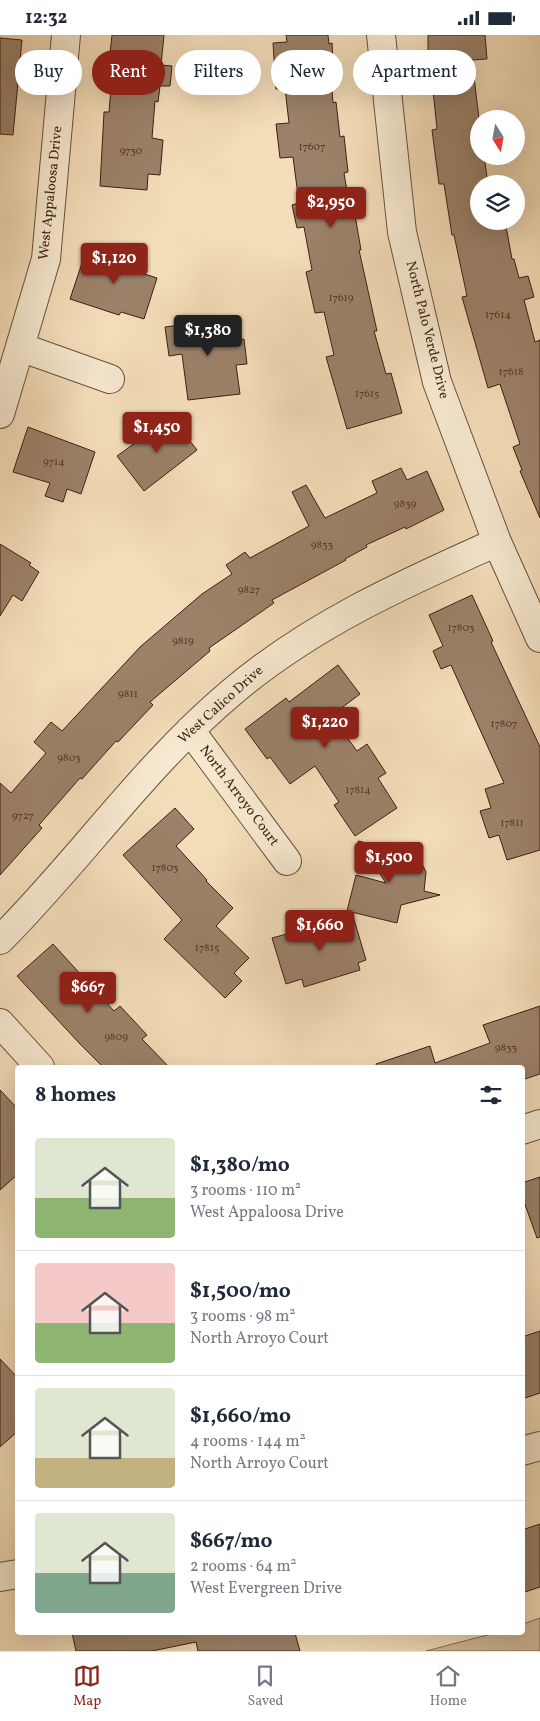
<!DOCTYPE html>
<html lang="en">
<head>
<meta charset="utf-8">
<style>
  body { margin:0; font-family:Vollkorn,serif; background:#f6f6f7; color:#1f2937; height:100vh; display:flex; flex-direction:column; font-size:19px; white-space:nowrap }
  * { box-sizing:border-box; margin:0 }
  p { font-size:16px; color:#747a83 }
  .icon { flex:none; width:28px; height:28px; fill:none; stroke:currentColor; stroke-width:2; stroke-linecap:round; stroke-linejoin:round }
  .map { position:relative; flex:1; overflow:hidden }
  .panel { position:absolute; left:15px; top:1030px; width:510px; height:570px; display:flex; flex-direction:column; background:#fff; border-radius:5px; box-shadow:0 5px 20px #0002 }
  .panel>* { flex:none }
  .banner { position:absolute; left:15px; top:15px; width:510px; height:45px; display:flex; gap:10px }
  .needle { width:32px; rotate:169deg }
  .fabs { position:absolute; left:470px; top:75px; display:grid; gap:10px }
  .fabs a { display:grid; place-items:center; width:55px; height:55px; border-radius:50%; background:#fff; box-shadow:0 5px 20px #0002; font-size:25px }
  .price { position:absolute; translate:-50% -42px; padding:0 11px; border-radius:5px; background:#8f2418; color:#fff; font-size:16px; line-height:32px; filter:drop-shadow(0 1px 2px #0008) }
  .price::after { content:''; position:absolute; left:50%; top:30px; width:15px; height:11px; margin-left:-8px; background:inherit; clip-path:polygon(0 0,100% 0,50% 100%) }
  .price.active { background:#222; color:#fff }
  ul { padding:0; list-style:none }
  li { display:flex; align-items:center; gap:15px; height:125px; padding:0 20px }
  li+li { border-top:1px solid #e0e1e3 }
  li span { display:grid; place-items:center; flex:none; width:140px; height:100px; border-radius:5px; color:#555 }
  li>.icon { margin-inline-start:auto }
  span .icon { width:60px; height:60px; fill:#fffc; stroke-width:1 }
  li b { font-size:21px }
  h2 { display:flex; justify-content:space-between; align-items:center; height:60px; padding:0 20px; font-size:21px }
  .pill { padding:0 18px; border-radius:22px; background:#fff; box-shadow:0 5px 20px #0002; font-size:18px; line-height:45px }
  .pill.active { background:#8f2418; color:#fff }
  .status { display:flex; justify-content:space-between; align-items:center; height:35px; padding:0 25px; background:#fff; direction:ltr }
  .status svg { height:14px; fill:currentColor }
  .dock { display:flex; justify-content:space-around; align-items:center; height:70px; border-top:1px solid #e0e1e3; background:#fff; font-size:14px; color:#747a83 }
  .dock a { display:grid; justify-items:center; gap:2px }
  .dock .active { color:#8f2418 }
  .map>svg:first-child { display:block }
</style>
</head>
<body>
<div class="status"><b>12:32</b><svg viewBox="0 0 49 12"><path d="M0 12V9h3v3zM5 12V6h3v6zM10 12V3h3v9zM15 12V0h3v12zM26 1h20v11H26zM47 4h2v5h-2z"/></svg></div>
<div class="map">
<svg width="540" height="1616" viewBox="0 0 540 1616">
  <rect width="100%" height="100%" fill="#f4deba"/>
  <filter id="stains"><feTurbulence type="fractalNoise" baseFrequency=".004" numOctaves="4"/><feColorMatrix values="0 0 0 0 .2 0 0 0 0 .09 0 0 0 0 .02 0 0 0 .5 -.17"/></filter>
  <radialGradient id="worn" r=".72"><stop offset=".6" stop-color="#630" stop-opacity="0"/><stop offset="1" stop-color="#630" stop-opacity=".3"/></radialGradient>
  <!-- green -->
  <path fill="#d5be9e" stroke="#886e58" d="M540,1583v33h-114l69,-18h27l1,-9z"/>
  <!-- building -->
  <path fill="#9c826a" stroke="#3c1f13" d="M112,0h52l-3,30 11,1 -2,20h-10l-2,16 -3,-1 -3,37 11,2 -3,35 -12,-1 -1,16 -47,-4 4,-74h5l4,-49h-4z
    M286,0h42l1,9 3,-1 1,19h-3l3,41 3,-1 4,35 4,-1 4,36 -4,1 7,42h4l6,35h-2l18,81h-3l12,43 5,-1 11,40 -55,16 -21,-72 8,-2 -10,-43 -9,1 -9,-41 6,-2 -8,-43 -7,1 -5,-23 7,-2 -6,-46 -13,1 -4,-34 13,-1 -4,-35 -9,1 -3,-46 14,-1z
    M428,0h57l2,24 -15,1 7,59v37h5l4,28h-9v37h26l7,38h2l5,19 9,-2 6,21 -10,3 11,42 5,-2v178l-20,-47 2,-1 -9,-23 7,-3 -20,-60 -12,4 -26,-91 5,-1 -13,-61h-2l-8,-51h-5l-7,-54 5,-1 -7,-68h-2z
    M0,3l22,2 -9,95 -13,-1z
    M109,216l33,10 -4,11 19,6 -13,41 -23,-7 -2,3 -49,-16 15,-45 21,7z
    M231,284l2,21 11,-1 3,25 -11,1 4,29 -52,6 -6,-46 -13,2 -4,-29z
    M171,382l26,33 -53,41 -27,-35z
    M28,392l67,25 -14,42 -14,-5 -4,13 -18,-6 5,-13 -37,-11z
    M401,433l6,12 20,-9 17,39 -38,19 -1,-2 -39,18 1,2 -22,12 1,1 -74,40 2,3 -65,45 1,3 -60,51 3,3 -35,37 -2,-1 -34,38 -2,-1 -41,47 3,3 -42,47v-92l11,10 35,-40 -12,-11 17,-20 11,9 78,-84 62,-53 30,-20 -6,-9 19,-13 5,6 59,-32 -17,-34 14,-7 19,33 52,-25 -5,-12z
    M0,509l31,19 -2,2 10,7 -17,29 -9,-6 -13,21z
    M472,560l21,46 -2,1 49,105v103l-33,10 -8,-25 -10,3 -9,-27 11,-3 -6,-19 19,-6 -53,-118 -10,4 -8,-18 10,-5 -14,-31z
    M338,630l22,29 -29,22 26,35 10,-7 19,29 -8,5 19,30 -42,28 -21,-31 5,-3 -24,-36 -25,18 -20,-27 -3,2 -22,-30 41,-31 3,4z
    M175,773l19,21 -18,17 31,34 -1,1 27,27 -17,18 33,32 -15,15 8,8 -17,17 -61,-59 18,-19 -59,-65z
    M358,806l51,12 14,13 3,6 -2,19 16,4 -39,10 -4,18 -50,-12 9,-36 30,8z
    M353,881l13,44 -8,3 2,7 -56,17 -2,-8 -16,5 -14,-46z
    M53,909l61,67 6,-5 27,29 -5,4 27,28h-66l-23,-23 -63,-68z
    M540,971v68l-18,6v-13h-145l-1,-3 54,-18 5,17 55,-20 -7,-18z
    M0,1055l18,19v65l-18,16z
    M540,1142v60l-3,1 -15,-42v-13z
    M540,1296v62l-18,6v-62z
    M0,1324l18,19v53l-18,16z
    M540,1489v63l-18,6v-63z
    M72,1598h223l5,18h-102l-2,-9 -44,9h-76z"/>
  <g fill="none" stroke-linecap="round" stroke-linejoin="round">
    <defs>
      <path id="minor" d="M381,0l21,197 35,150 60,160 43,96
        M20,312l90,32
        M0,379l46,-155 20,-224
        M190,695l97,131
        M0,905c80,-80 145,-175 232,-248 79,-67 171,-108 265,-150
        M0,988l40,44
        M522,1095l18,-6
        M522,1416l18,-5
        M0,1542l18,-3"/>
    </defs>
    <!-- minor casing -->
    <use href="#minor" stroke="#6a4f3d" stroke-width="30"/>
    <!-- minor -->
    <use href="#minor" stroke="#f8ead2" stroke-width="28"/>
  </g>
  <g text-anchor="middle" dominant-baseline="central" stroke-width="5" stroke-linejoin="round" paint-order="stroke">
    <!-- number labels -->
    <g font-size="11" fill="#543829">
      <text x="312" y="112">17607</text>
      <text x="131" y="116">9730</text>
      <text x="341" y="263">17619</text>
      <text x="498" y="280">17614</text>
      <text x="511" y="337">17618</text>
      <text x="367" y="359">17615</text>
      <text x="54" y="427">9714</text>
      <text x="405" y="469">9839</text>
      <text x="322" y="510">9833</text>
      <text x="249" y="555">9827</text>
      <text x="461" y="593">17803</text>
      <text x="183" y="606">9819</text>
      <text x="128" y="659">9811</text>
      <text x="504" y="689">17807</text>
      <text x="69" y="723">9803</text>
      <text x="358" y="755">17814</text>
      <text x="23" y="781">9727</text>
      <text x="512" y="788">17811</text>
      <text x="165" y="833">17803</text>
      <text x="207" y="913">17815</text>
      <text x="116" y="1002">9809</text>
      <text x="506" y="1013">9833</text>
    </g>
    <!-- street labels -->
    <g font-size="14" fill="#3c1f13" stroke="#f8ead2">
      <text transform="translate(51 158) rotate(-84)">West Appaloosa Drive</text>
      <text transform="translate(427 295) rotate(76)">North Palo Verde Drive</text>
      <text transform="translate(221 670) rotate(-42)">West Calico Drive</text>
      <text transform="translate(239 761) rotate(53)">North Arroyo Court</text>
    </g>
  </g>
  <rect width="100%" height="100%" filter="url(#stains)"/>
  <rect width="100%" height="100%" fill="url(#worn)"/>
</svg>
<div class="fabs">
<a><svg class="needle" viewBox="-14 -14 28 28"><path d="M0-13l5 13h-10z" fill="#e53935"/><path d="M0 13l5-13h-10z" fill="#747a83"/></svg></a>
<a><svg class="icon" aria-label="layers" viewBox="0 0 24 24"><path d="M12 4l9 5-9 5-9-5zM3 14l9 5 9-5"/></svg></a>
</div>
<b class="price" style="left:331px;top:194px">$2,950</b>
<b class="price" style="left:114px;top:250px">$1,120</b>
<b class="price active" style="left:208px;top:322px">$1,380</b>
<b class="price" style="left:157px;top:419px">$1,450</b>
<b class="price" style="left:325px;top:714px">$1,220</b>
<b class="price" style="left:389px;top:849px">$1,500</b>
<b class="price" style="left:320px;top:917px">$1,660</b>
<b class="price" style="left:88px;top:979px">$667</b>
<div class="banner">
<a class="pill">Buy</a>
<a class="pill active">Rent</a>
<a class="pill">Filters</a>
<a class="pill">New</a>
<a class="pill">Apartment</a>
</div>
<section class="panel">
<h2>8 homes<svg class="icon" aria-label="filters" viewBox="0 0 24 24"><path d="M4 7h16M4 17h16"/><circle cx="9" cy="7" r="2"/><circle cx="15" cy="17" r="2"/></svg></h2>
<ul>
<li><span style="background:linear-gradient(#dfe7d0 60%,#8fb573 0)"><svg class="icon" aria-label="home" viewBox="0 0 24 24"><path d="M3 11l9-7 9 7M6 9v11h12V9"/></svg></span><div><b>$1,380/mo</b><p>3 rooms · 110 m²</p><p>West Appaloosa Drive</p></div></li>
<li><span style="background:linear-gradient(#f6c9c9 60%,#8fb573 0)"><svg class="icon" aria-label="home" viewBox="0 0 24 24"><path d="M3 11l9-7 9 7M6 9v11h12V9"/></svg></span><div><b>$1,500/mo</b><p>3 rooms · 98 m²</p><p>North Arroyo Court</p></div></li>
<li><span style="background:linear-gradient(#dfe7d0 70%,#c2b280 0)"><svg class="icon" aria-label="home" viewBox="0 0 24 24"><path d="M3 11l9-7 9 7M6 9v11h12V9"/></svg></span><div><b>$1,660/mo</b><p>4 rooms · 144 m²</p><p>North Arroyo Court</p></div></li>
<li><span style="background:linear-gradient(#dfe7d0 60%,#7fa58c 0)"><svg class="icon" aria-label="home" viewBox="0 0 24 24"><path d="M3 11l9-7 9 7M6 9v11h12V9"/></svg></span><div><b>$667/mo</b><p>2 rooms · 64 m²</p><p>West Evergreen Drive</p></div></li>
</ul>
</section>
</div>
<nav class="dock">
<a class="active"><svg class="icon" aria-label="map" viewBox="0 0 24 24"><path d="M3 6l6-2 6 2 6-2v14l-6 2-6-2-6 2zM9 4v14M15 6v14"/></svg>Map</a>
<a><svg class="icon" aria-label="saved" viewBox="0 0 24 24"><path d="M7 4h10v16l-5-4-5 4z"/></svg>Saved</a>
<a><svg class="icon" aria-label="home" viewBox="0 0 24 24"><path d="M3 11l9-7 9 7M6 9v11h12V9"/></svg>Home</a>
</nav>
</body>
</html>
